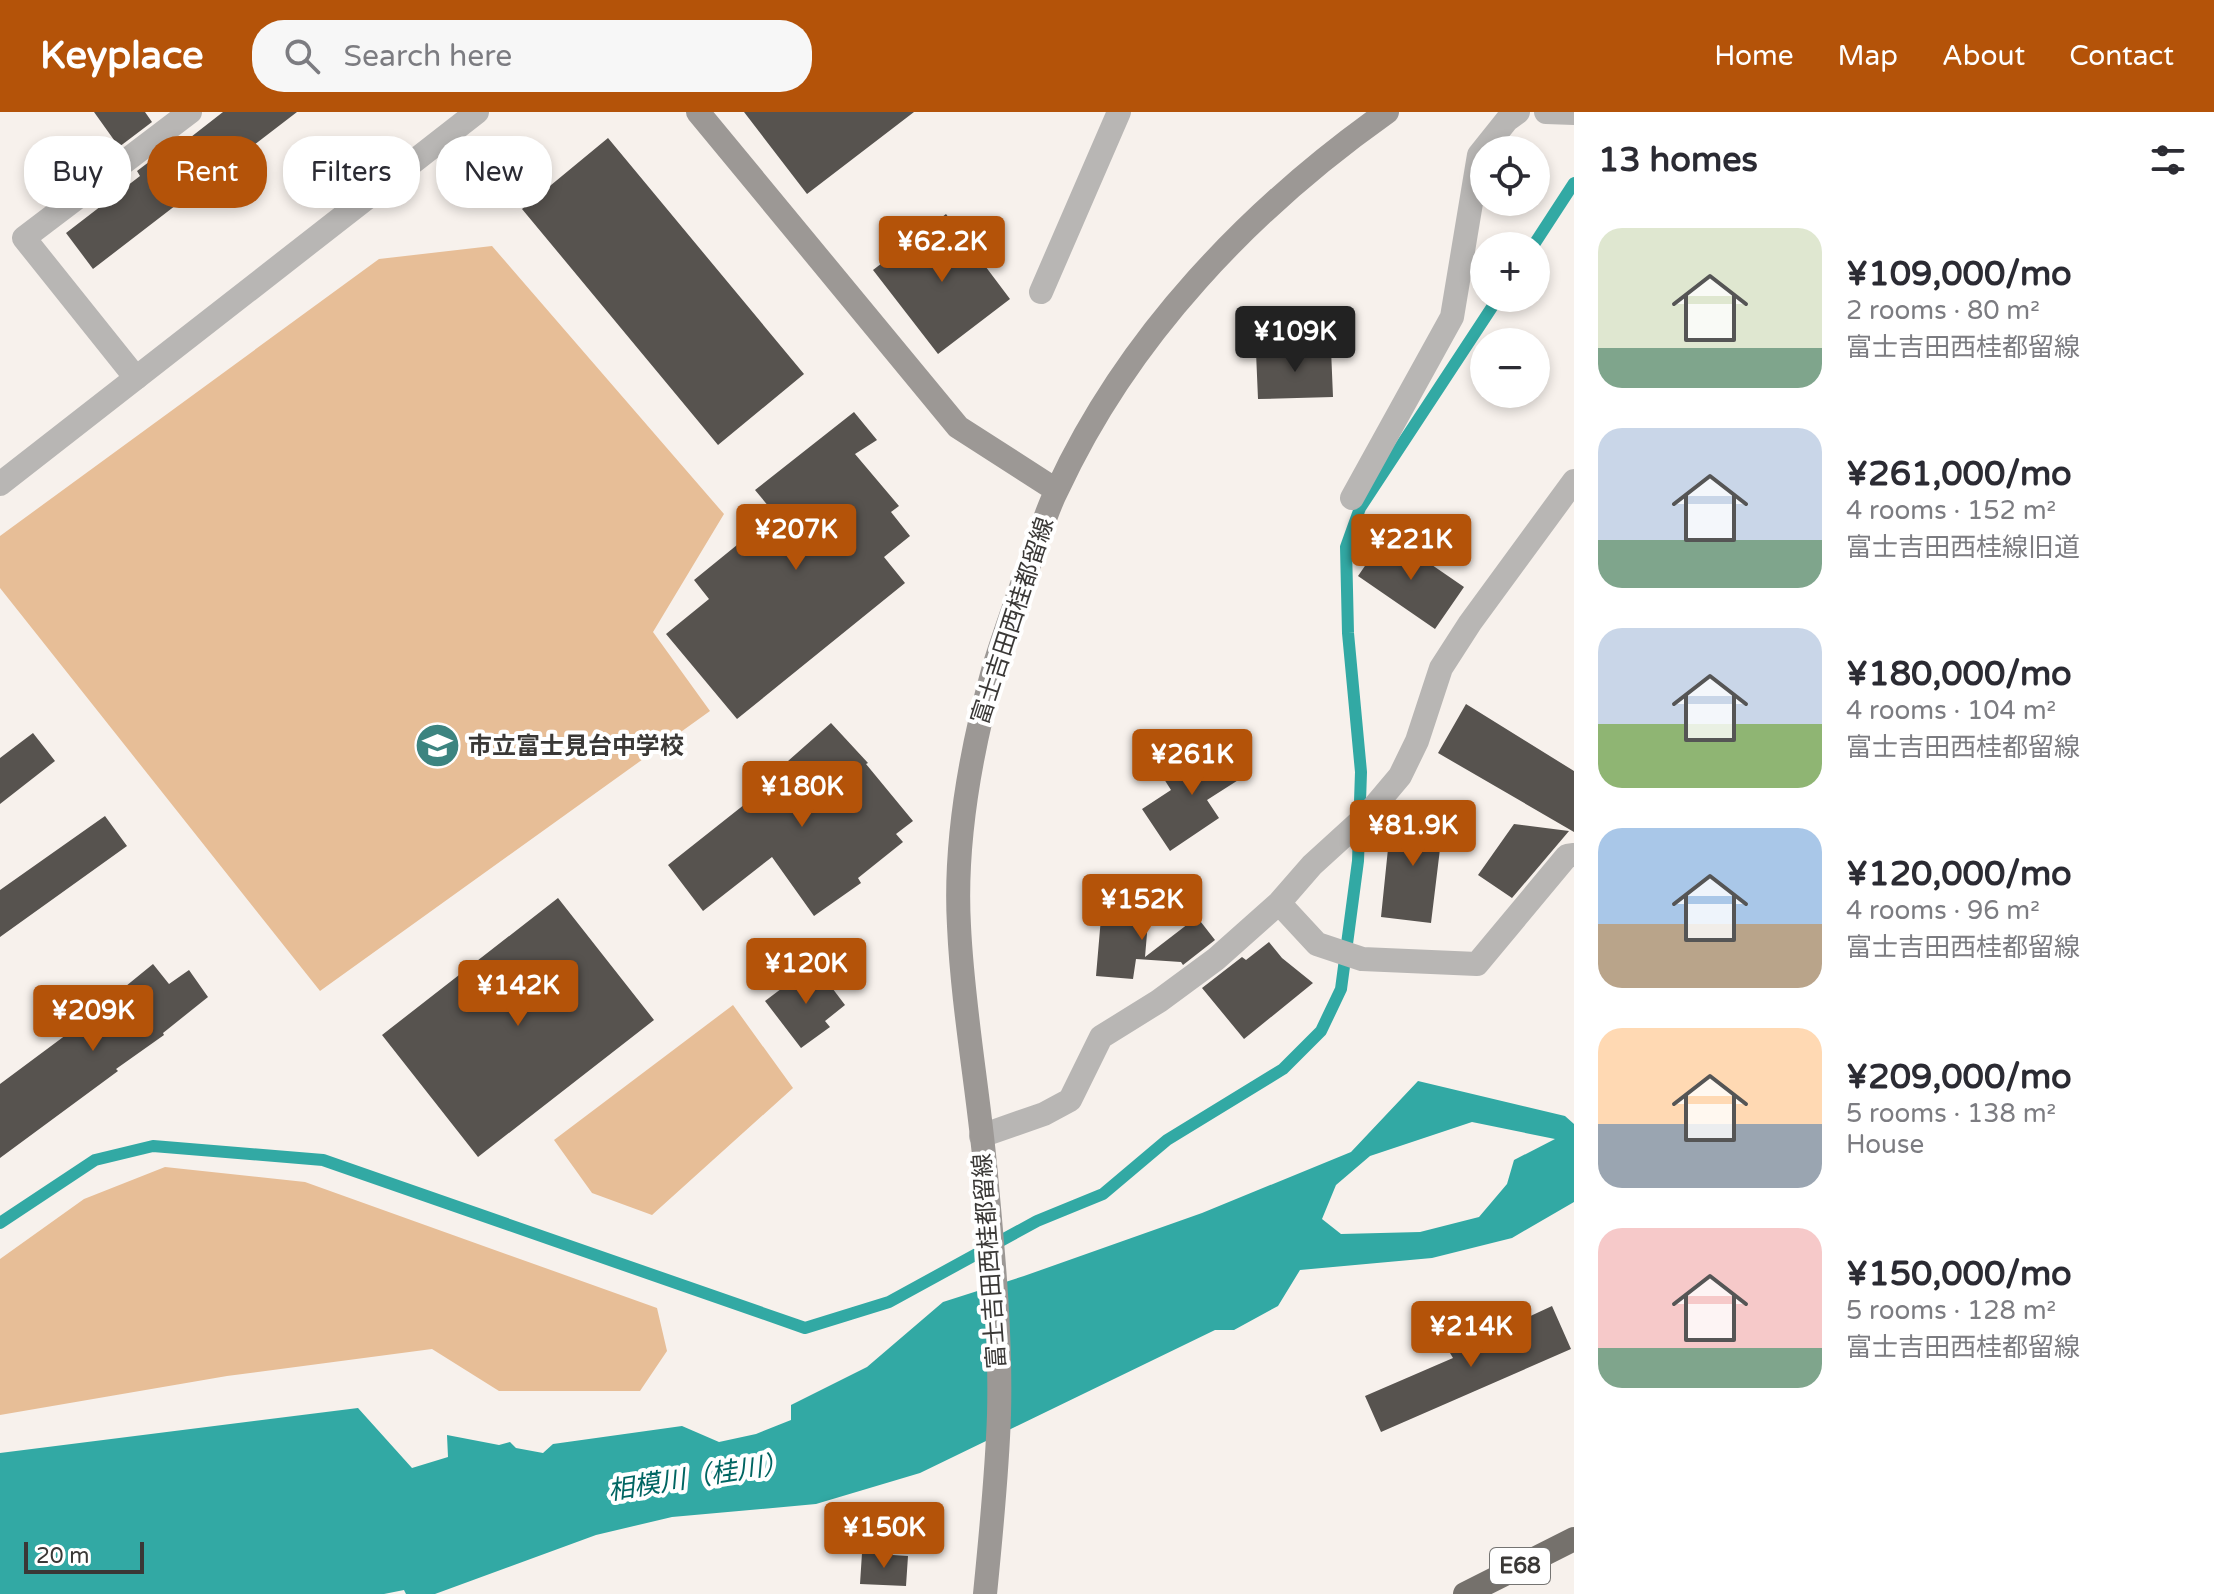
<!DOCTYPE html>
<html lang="en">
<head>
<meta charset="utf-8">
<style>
  body { margin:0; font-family:"Varela Round","Noto Sans JP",sans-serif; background:#f7f7f7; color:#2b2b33; height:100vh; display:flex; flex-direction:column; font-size:30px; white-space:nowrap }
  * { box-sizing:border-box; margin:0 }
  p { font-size:26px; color:#7c7c81 }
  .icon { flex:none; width:44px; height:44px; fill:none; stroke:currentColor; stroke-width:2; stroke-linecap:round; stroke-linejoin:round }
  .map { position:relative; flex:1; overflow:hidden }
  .panel { display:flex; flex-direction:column; background:#fff; width:640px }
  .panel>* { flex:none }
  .banner { position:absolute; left:24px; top:24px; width:760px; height:72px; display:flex; gap:16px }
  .buttons { position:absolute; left:1470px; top:24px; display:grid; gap:16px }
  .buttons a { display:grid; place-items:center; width:80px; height:80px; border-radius:50%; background:#fff; box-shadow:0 4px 12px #0003; font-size:40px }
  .scale { position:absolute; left:24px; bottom:20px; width:120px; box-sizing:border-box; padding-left:8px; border:4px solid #3a3836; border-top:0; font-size:22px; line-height:28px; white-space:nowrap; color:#3a3836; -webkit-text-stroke:6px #fff; paint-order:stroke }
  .price { position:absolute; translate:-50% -68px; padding:0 18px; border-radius:8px; background:#b45309; color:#fff; font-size:26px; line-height:52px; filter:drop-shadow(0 2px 4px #0008) }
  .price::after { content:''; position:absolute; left:50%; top:48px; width:24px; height:18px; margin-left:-12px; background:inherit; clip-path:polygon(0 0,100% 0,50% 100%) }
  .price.current { background:#222; color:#fff }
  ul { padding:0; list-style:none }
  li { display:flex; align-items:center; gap:24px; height:200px; padding:0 24px }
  li span { display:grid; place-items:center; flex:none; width:224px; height:160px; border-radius:24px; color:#555 }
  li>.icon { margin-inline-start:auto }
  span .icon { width:96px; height:96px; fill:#fffc; stroke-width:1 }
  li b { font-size:34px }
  h2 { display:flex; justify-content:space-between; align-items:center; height:96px; padding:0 24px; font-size:34px }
  .chip { padding:0 28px; border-radius:32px; background:#fff; box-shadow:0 4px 12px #0003; font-size:28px; line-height:72px }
  .chip.current { background:#b45309; color:#fff }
  header { display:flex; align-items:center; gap:48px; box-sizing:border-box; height:112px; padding:0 40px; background:#b45309; color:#fff }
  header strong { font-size:38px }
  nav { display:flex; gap:44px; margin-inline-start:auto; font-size:28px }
  .search { width:560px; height:72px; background:#f7f7f7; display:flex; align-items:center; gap:20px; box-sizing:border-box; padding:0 28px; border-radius:32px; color:#7c7c81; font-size:30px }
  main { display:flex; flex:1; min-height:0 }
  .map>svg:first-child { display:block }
</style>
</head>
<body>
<header>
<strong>Keyplace</strong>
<div class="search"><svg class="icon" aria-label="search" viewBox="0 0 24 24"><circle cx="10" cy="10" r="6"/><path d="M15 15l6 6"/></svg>Search here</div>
<nav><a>Home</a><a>Map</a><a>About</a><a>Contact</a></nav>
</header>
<main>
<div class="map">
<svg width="1574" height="1482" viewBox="0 0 1574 1482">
  <rect width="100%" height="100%" fill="#f7f1ec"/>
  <!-- green -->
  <path fill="#e7be97" d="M492,134l232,268 -71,118 57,79 -390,280 -320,-403v-52l379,-277z
    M733,893l60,83 -141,127 -60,-22 -38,-53z
    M165,1055l140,15 352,126 10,43 -27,40h-141l-67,-42 -205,27 -227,39v-156l84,-60z"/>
  <!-- water -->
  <path fill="#32a9a4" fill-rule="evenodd" d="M1418,969l147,35 9,8v78l-62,36 -80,20 -132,12 -22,36 -44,24h-19l-295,143 -104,31 -144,13 -76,18 -161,59h-29l-2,-4 -20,4h-384v-141l358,-45 54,60 36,-11 -1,-22 52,10 11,-3 6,6 27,5 10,-9 129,-18 37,16 37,-8 35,-14v-15l76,-38 76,-65 81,-26 178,-63 149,-61zM1472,1010l83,17 -41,21 -7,24 -28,33 -59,15 -79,2 -19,-15 14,-34 34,-29z"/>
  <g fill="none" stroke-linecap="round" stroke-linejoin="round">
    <!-- stream -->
    <path stroke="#32a9a4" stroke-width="12" d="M1533,134l41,-63
      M0,1111l95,-63 58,-14 170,14 482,168 84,-26 148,-81 66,-27 64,-54 116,-71 38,-38 20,-42 17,-128 3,-89 -13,-139 -2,-86 14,-39 138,-210"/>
  </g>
  <!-- building -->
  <path fill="#57534f" d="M94,0h51l7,10 -33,25z
    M223,0h74l-204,157 -27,-36 74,-57 -3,-5 33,-25 3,5z
    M744,0h170l-107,82z
    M608,26l196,236 -86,71 -196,-236z
    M946,102l64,85 -72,55 -65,-84z
    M1331,237l2,48 -75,2 -2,-47z
    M854,300l23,28 -22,14 44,52 -8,6 19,24 -26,21 21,26 -168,136 -71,-85 43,-35 -15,-19 81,-66 -20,-24z
    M1387,422l77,53 -29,42 -77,-53z
    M1466,592l108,67v61l-136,-79z
    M831,611l37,40 -2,1 47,57 -17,13 7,8 -45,36 3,5 -47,33 -42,-59 -69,54 -35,-46 115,-91 -4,-5z
    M33,621l22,28 -55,43v-46z
    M1221,631l22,34 -36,23 12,18 -49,33 -28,-42 29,-19 -7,-11z
    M1405,699l39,5 -13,107 -50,-6 8,-78z
    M105,704l22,30 -127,91v-47z
    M1514,712l55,7 -57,67 -34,-23z
    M558,786l96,122 -176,137 -96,-122z
    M1102,794l47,4 -4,47 52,-40 18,23 -32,25 -2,-3 -45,-3 -3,20 -37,-3z
    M1269,830l13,16 31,25 -69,56 -42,-51 40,-31 4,3z
    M153,852l16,20 20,-14 19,27 -45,36 1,2 -48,34 2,2 -118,87v-74l117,-87 -2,-2z
    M814,852l31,41 -20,16 5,6 -29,21 -36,-47z
    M1552,1194l19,43 -190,83 -16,-36 88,-38 -3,-5z
    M862,1441l46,3 -2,30 -46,-2z"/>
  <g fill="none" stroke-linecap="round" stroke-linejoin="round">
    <!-- lane -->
    <path stroke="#b8b6b4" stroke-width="24" d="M136,266l-112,-140 166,-126"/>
    <!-- street -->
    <path stroke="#b8b6b4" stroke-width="24" d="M1546,0l28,1
      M1041,180l78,-180
      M0,372l477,-372
      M1352,386l100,-181 27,-162 28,-35 11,-8
      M1279,791l38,41 45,15 115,5 90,-108 7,-1
      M981,1024l63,-22 26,-14 31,-63 58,-36 57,-42 63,-56 33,-38 56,-51 32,-38 17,-35 24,-73 29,-45 104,-142"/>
    <!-- secondary -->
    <path stroke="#9c9895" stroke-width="24" d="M698,0l260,315 98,63
      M985,1482c6,-60 12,-119 14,-179 2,-76 -5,-154 -12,-229 -7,-87 -24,-173 -28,-260 -5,-87 12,-176 35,-259 12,-39 26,-77 40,-116 7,-20 13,-42 23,-61 71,-154 193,-281 330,-378"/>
    <!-- highway -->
    <path stroke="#75716c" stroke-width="24" d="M1465,1482l109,-55"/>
  </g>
  <!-- icons -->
  <defs>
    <symbol id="school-disc" viewBox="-11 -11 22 22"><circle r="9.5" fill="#3c8480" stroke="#fff"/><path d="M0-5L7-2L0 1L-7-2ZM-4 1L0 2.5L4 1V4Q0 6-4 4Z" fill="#fff"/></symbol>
  </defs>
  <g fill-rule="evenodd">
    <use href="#school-disc" x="412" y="608" width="51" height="51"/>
  </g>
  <g text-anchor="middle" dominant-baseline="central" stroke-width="8" stroke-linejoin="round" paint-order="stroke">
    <!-- shield labels -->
    <rect fill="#fff" stroke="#757472" stroke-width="2" x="1490" y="1436" width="60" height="36" rx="6"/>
    <g font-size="22" font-weight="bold" fill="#3a3836">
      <text x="1520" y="1454">E68</text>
    </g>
    <!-- street labels -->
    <g font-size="24" fill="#3a3836" stroke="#fff">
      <text transform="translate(1013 509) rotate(-72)">富士吉田西桂都留線</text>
      <text transform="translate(990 1149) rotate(-94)">富士吉田西桂都留線</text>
    </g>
    <!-- poi labels -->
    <g font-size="24" font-weight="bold" fill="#3a3836" stroke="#fff" text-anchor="start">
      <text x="468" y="634">市立富士見台中学校</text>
    </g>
    <!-- water labels -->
    <g font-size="26" font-style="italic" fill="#006562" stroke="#fff">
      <text transform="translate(698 1365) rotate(-9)">相模川（桂川）</text>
    </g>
  </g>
</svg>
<div class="buttons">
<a><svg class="icon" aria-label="locate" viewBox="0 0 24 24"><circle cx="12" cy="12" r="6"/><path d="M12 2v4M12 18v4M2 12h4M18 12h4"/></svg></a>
<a>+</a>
<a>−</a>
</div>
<div class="scale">20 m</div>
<b class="price" style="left:942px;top:172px">¥62.2K</b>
<b class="price current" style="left:1295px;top:262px">¥109K</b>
<b class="price" style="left:796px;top:460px">¥207K</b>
<b class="price" style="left:1411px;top:470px">¥221K</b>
<b class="price" style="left:1192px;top:685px">¥261K</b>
<b class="price" style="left:802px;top:717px">¥180K</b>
<b class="price" style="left:1413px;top:756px">¥81.9K</b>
<b class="price" style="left:1142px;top:830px">¥152K</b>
<b class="price" style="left:806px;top:894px">¥120K</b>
<b class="price" style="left:518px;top:916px">¥142K</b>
<b class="price" style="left:93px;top:941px">¥209K</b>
<b class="price" style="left:1471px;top:1257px">¥214K</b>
<b class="price" style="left:884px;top:1458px">¥150K</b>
<div class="banner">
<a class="chip">Buy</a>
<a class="chip current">Rent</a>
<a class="chip">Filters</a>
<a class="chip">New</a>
</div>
</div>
<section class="panel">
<h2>13 homes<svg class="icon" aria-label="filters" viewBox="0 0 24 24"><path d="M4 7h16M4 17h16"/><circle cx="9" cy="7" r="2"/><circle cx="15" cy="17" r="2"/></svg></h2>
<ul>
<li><span style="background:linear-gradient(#dfe7d0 75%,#7fa58c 0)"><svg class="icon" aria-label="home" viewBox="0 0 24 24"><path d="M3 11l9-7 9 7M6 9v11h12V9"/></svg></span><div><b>¥109,000/mo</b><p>2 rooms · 80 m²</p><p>富士吉田西桂都留線</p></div></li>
<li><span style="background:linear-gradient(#c9d6e8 70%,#7fa58c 0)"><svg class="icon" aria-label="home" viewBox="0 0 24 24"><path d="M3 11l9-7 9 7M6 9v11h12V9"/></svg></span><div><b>¥261,000/mo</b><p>4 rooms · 152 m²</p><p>富士吉田西桂線旧道</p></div></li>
<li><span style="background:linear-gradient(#c9d6e8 60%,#8fb573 0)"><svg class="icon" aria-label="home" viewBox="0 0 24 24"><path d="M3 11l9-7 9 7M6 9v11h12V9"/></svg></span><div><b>¥180,000/mo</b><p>4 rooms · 104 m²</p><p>富士吉田西桂都留線</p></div></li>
<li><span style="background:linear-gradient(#a9c7e8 60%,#b9a48a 0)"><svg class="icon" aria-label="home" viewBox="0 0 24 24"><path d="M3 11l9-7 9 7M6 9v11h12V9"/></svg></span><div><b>¥120,000/mo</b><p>4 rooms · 96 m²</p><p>富士吉田西桂都留線</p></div></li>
<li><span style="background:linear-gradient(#ffd9b3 60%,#9aa5b1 0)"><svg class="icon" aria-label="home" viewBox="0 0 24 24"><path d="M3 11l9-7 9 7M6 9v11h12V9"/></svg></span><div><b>¥209,000/mo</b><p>5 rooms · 138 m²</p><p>House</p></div></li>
<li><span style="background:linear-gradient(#f6c9c9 75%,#7fa58c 0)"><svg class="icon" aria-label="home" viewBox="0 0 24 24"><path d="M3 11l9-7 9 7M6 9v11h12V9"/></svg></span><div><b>¥150,000/mo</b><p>5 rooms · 128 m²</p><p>富士吉田西桂都留線</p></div></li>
</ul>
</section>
</main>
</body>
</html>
